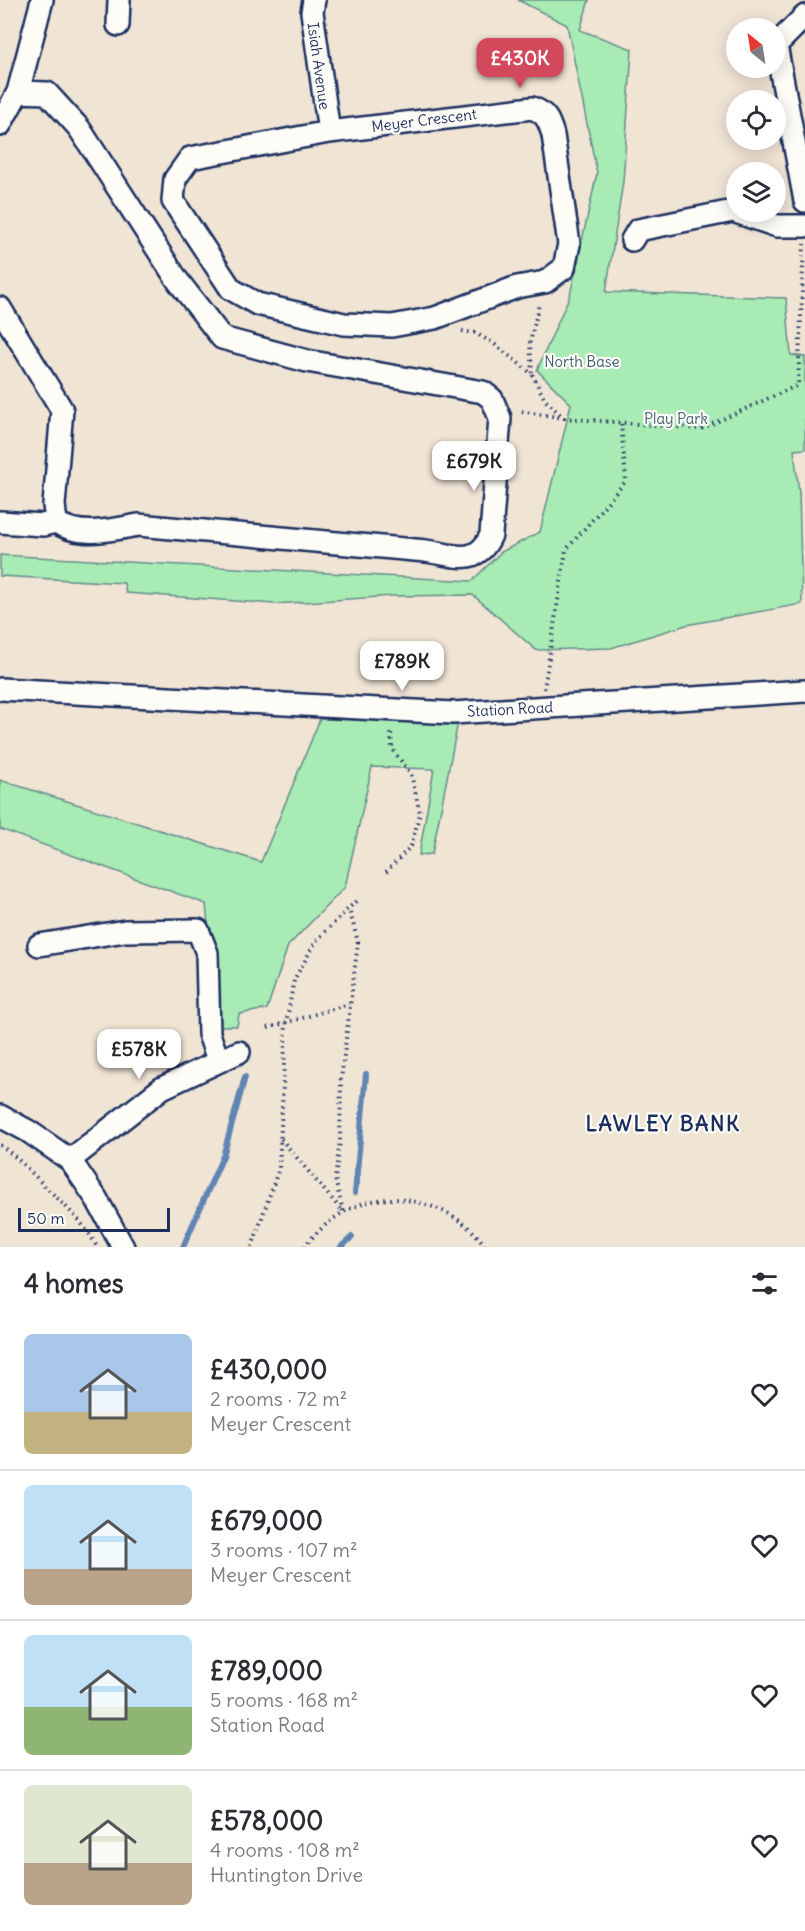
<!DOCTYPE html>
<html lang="en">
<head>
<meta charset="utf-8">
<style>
  body { margin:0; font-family:Delius,sans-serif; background:#f2f2f3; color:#2b2b33; height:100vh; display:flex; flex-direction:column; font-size:22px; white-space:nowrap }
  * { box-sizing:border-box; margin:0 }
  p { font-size:20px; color:#7c7c81 }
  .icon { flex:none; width:33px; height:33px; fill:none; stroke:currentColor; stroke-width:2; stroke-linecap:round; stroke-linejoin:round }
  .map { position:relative; height:1247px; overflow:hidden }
  .side { display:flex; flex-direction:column; background:#fff; flex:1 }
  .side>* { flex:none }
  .needle { width:39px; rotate:330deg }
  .controls { position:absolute; left:726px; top:18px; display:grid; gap:12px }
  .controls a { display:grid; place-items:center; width:60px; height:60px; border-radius:50%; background:#fff; box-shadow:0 3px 15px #0003; font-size:30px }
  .scale { position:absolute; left:18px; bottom:15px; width:152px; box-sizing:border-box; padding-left:6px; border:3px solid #1b2f5e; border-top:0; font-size:16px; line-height:21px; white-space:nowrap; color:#1b2f5e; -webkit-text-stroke:4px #fdfcf7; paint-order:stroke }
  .price { position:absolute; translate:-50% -51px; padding:0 14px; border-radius:12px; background:#fff; color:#222; font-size:20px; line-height:39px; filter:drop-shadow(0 2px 3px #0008) }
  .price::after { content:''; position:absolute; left:50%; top:36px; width:18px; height:14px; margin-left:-9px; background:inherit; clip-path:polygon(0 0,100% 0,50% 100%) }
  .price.active { background:#d1495b; color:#fff }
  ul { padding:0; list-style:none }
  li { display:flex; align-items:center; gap:18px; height:150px; padding:0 24px }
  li+li { border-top:2px solid #e1e1e2 }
  li span { display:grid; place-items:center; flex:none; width:168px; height:120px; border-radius:9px; color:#555 }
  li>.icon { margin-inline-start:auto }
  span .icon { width:72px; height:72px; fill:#fffc; stroke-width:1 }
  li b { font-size:26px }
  h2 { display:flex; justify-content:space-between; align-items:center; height:72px; padding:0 24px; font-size:26px }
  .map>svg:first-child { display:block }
</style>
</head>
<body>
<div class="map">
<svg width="805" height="1247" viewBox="0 0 805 1247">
  <rect width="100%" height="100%" fill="#f0e4d5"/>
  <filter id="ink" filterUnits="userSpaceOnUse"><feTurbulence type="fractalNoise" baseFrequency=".0167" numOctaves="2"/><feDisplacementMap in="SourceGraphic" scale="12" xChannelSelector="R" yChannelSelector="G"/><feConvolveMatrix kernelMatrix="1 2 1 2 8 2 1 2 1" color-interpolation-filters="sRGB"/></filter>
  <g filter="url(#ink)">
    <!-- green -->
    <path fill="#a9ebb4" stroke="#628d89" stroke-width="1.5" d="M518,0h71l-9,30 52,19 -9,133 -17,110 180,6 5,57 14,2v92l-11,1 5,43 3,111 -116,21 -75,23 -75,2 -63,-55 -80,1 -118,8 -149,-11 -2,-10 -124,-7v-21l472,26 29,-29 39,-20 31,-128 -34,-34 33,-75 27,-122 -30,-148z
      M320,719l138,3 -26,132 -13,1 15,-86 -62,-2 -27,120 -57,59 -21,63 -28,5 -2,12h-19l-12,-122 -206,-75v-49l261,82z"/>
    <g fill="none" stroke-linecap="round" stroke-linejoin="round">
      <!-- stream -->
      <path stroke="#6185b2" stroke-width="6" d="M355,1193l11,-119
        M183,1247l40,-91 22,-79
        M341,1247l11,-10"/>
      <defs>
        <path id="minor" d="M314,0l-2,12 17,120
          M805,16l-29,29 29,156
          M118,25l1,-25
          M532,108c14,5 17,13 21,27l16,109 -5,24 -19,14 -28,5 -82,31 -43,8 -48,-2 -87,-20 -26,-15 -58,-88 2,-22 15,-21 139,-26z
          M0,125l18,-33 24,-92
          M632,240l6,-10 95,-19 44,15h28
          M0,308l62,102 -8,95 2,17c23,16 56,8 82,3l288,26c28,4 51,16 65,-16l9,-117 -8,-19 -9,-7 -176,-31 -85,-23 -44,-57 -99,-153 -32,-35 -29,-1
          M0,522l43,3 13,-3
          M0,689l453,24 352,-22
          M39,945l86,-14 73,-1 9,23 2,81 9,26
          M0,1116l28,15 42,29 26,38 27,49
          M70,1160l92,-72 77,-36"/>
      </defs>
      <!-- minor casing -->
      <use href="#minor" stroke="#1b2f5e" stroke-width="26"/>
      <!-- path -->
      <path stroke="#1b2f5e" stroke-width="4" stroke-dasharray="1.5 4.5" stroke-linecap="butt" d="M462,331l13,2 18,10 39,31 13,26 19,18 -45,-7
        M532,373l-2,-30 9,-39
        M564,418l137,11 97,-44 6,-141
        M544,689l22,-139 60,-69 -5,-58
        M386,872l25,-26 9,-33 -9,-39 -19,-25 -1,-19
        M268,1028l81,-24
        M281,1139l61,72
        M0,1145c20,14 34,31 52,48 17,17 33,31 45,54
        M343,1211l-8,-32 5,-38 1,-62 17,-137 -9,-33
        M252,1247l27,-79 7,-144 8,-44 22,-39 41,-41
        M304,1247c38,-46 83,-61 139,-36 15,7 34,21 42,36"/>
      <!-- minor -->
      <use href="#minor" stroke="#fdfcf7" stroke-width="21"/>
    </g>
  </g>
  <g text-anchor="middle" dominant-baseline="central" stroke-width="4.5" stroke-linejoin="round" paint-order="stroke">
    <!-- street labels -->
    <g font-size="15" fill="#1b2f5e" stroke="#fdfcf7">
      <text transform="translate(319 66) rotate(82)">Isiah Avenue</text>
      <text transform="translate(424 120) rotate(-7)">Meyer Crescent</text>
      <text transform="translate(510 709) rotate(-3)">Station Road</text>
    </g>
    <!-- park labels -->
    <g font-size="15" fill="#3e5e74" stroke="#fdfcf7">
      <text x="582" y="361">North Base</text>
      <text x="676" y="418">Play Park</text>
    </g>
    <!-- district labels -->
    <g font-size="21" font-weight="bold" letter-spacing="1.5" fill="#1b2f5e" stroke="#fdfcf7">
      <text x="663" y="1123">LAWLEY BANK</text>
    </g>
  </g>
</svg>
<div class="controls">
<a><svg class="needle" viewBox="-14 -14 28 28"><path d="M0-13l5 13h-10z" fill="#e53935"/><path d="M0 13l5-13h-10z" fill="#7c7c81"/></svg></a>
<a><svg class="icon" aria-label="locate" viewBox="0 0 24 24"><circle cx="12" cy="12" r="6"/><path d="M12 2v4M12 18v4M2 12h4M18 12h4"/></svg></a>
<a><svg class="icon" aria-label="layers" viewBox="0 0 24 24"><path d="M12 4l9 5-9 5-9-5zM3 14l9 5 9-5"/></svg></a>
</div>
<div class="scale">50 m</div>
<b class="price active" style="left:520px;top:89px">£430K</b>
<b class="price" style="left:474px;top:492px">£679K</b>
<b class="price" style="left:402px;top:692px">£789K</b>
<b class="price" style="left:139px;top:1080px">£578K</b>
</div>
<section class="side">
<h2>4 homes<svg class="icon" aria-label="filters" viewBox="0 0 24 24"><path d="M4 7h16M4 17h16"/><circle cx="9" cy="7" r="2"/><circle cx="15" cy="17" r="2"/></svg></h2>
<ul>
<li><span style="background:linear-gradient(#a9c7e8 65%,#c2b280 0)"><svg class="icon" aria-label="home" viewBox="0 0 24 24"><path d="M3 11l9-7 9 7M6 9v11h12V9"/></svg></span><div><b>£430,000</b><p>2 rooms · 72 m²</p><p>Meyer Crescent</p></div><svg class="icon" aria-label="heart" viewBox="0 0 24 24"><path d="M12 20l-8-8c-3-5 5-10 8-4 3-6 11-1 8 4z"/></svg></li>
<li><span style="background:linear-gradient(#bfe0f5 70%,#b9a48a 0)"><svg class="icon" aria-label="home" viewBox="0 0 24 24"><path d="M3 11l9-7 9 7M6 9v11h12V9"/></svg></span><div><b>£679,000</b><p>3 rooms · 107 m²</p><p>Meyer Crescent</p></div><svg class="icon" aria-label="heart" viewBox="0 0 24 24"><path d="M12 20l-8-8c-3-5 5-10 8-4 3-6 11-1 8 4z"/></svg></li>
<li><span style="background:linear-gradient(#bfe0f5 60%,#8fb573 0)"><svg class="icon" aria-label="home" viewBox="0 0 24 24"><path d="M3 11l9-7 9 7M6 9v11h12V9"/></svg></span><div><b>£789,000</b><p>5 rooms · 168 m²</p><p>Station Road</p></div><svg class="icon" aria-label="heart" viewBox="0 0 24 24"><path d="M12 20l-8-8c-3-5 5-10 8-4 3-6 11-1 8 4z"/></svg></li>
<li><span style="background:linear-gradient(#dfe7d0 65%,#b9a48a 0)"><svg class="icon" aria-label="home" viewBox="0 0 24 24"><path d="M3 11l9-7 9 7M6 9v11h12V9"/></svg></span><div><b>£578,000</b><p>4 rooms · 108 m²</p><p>Huntington Drive</p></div><svg class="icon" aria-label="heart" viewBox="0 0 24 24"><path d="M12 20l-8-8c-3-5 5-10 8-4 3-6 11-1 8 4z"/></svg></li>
</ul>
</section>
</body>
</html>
